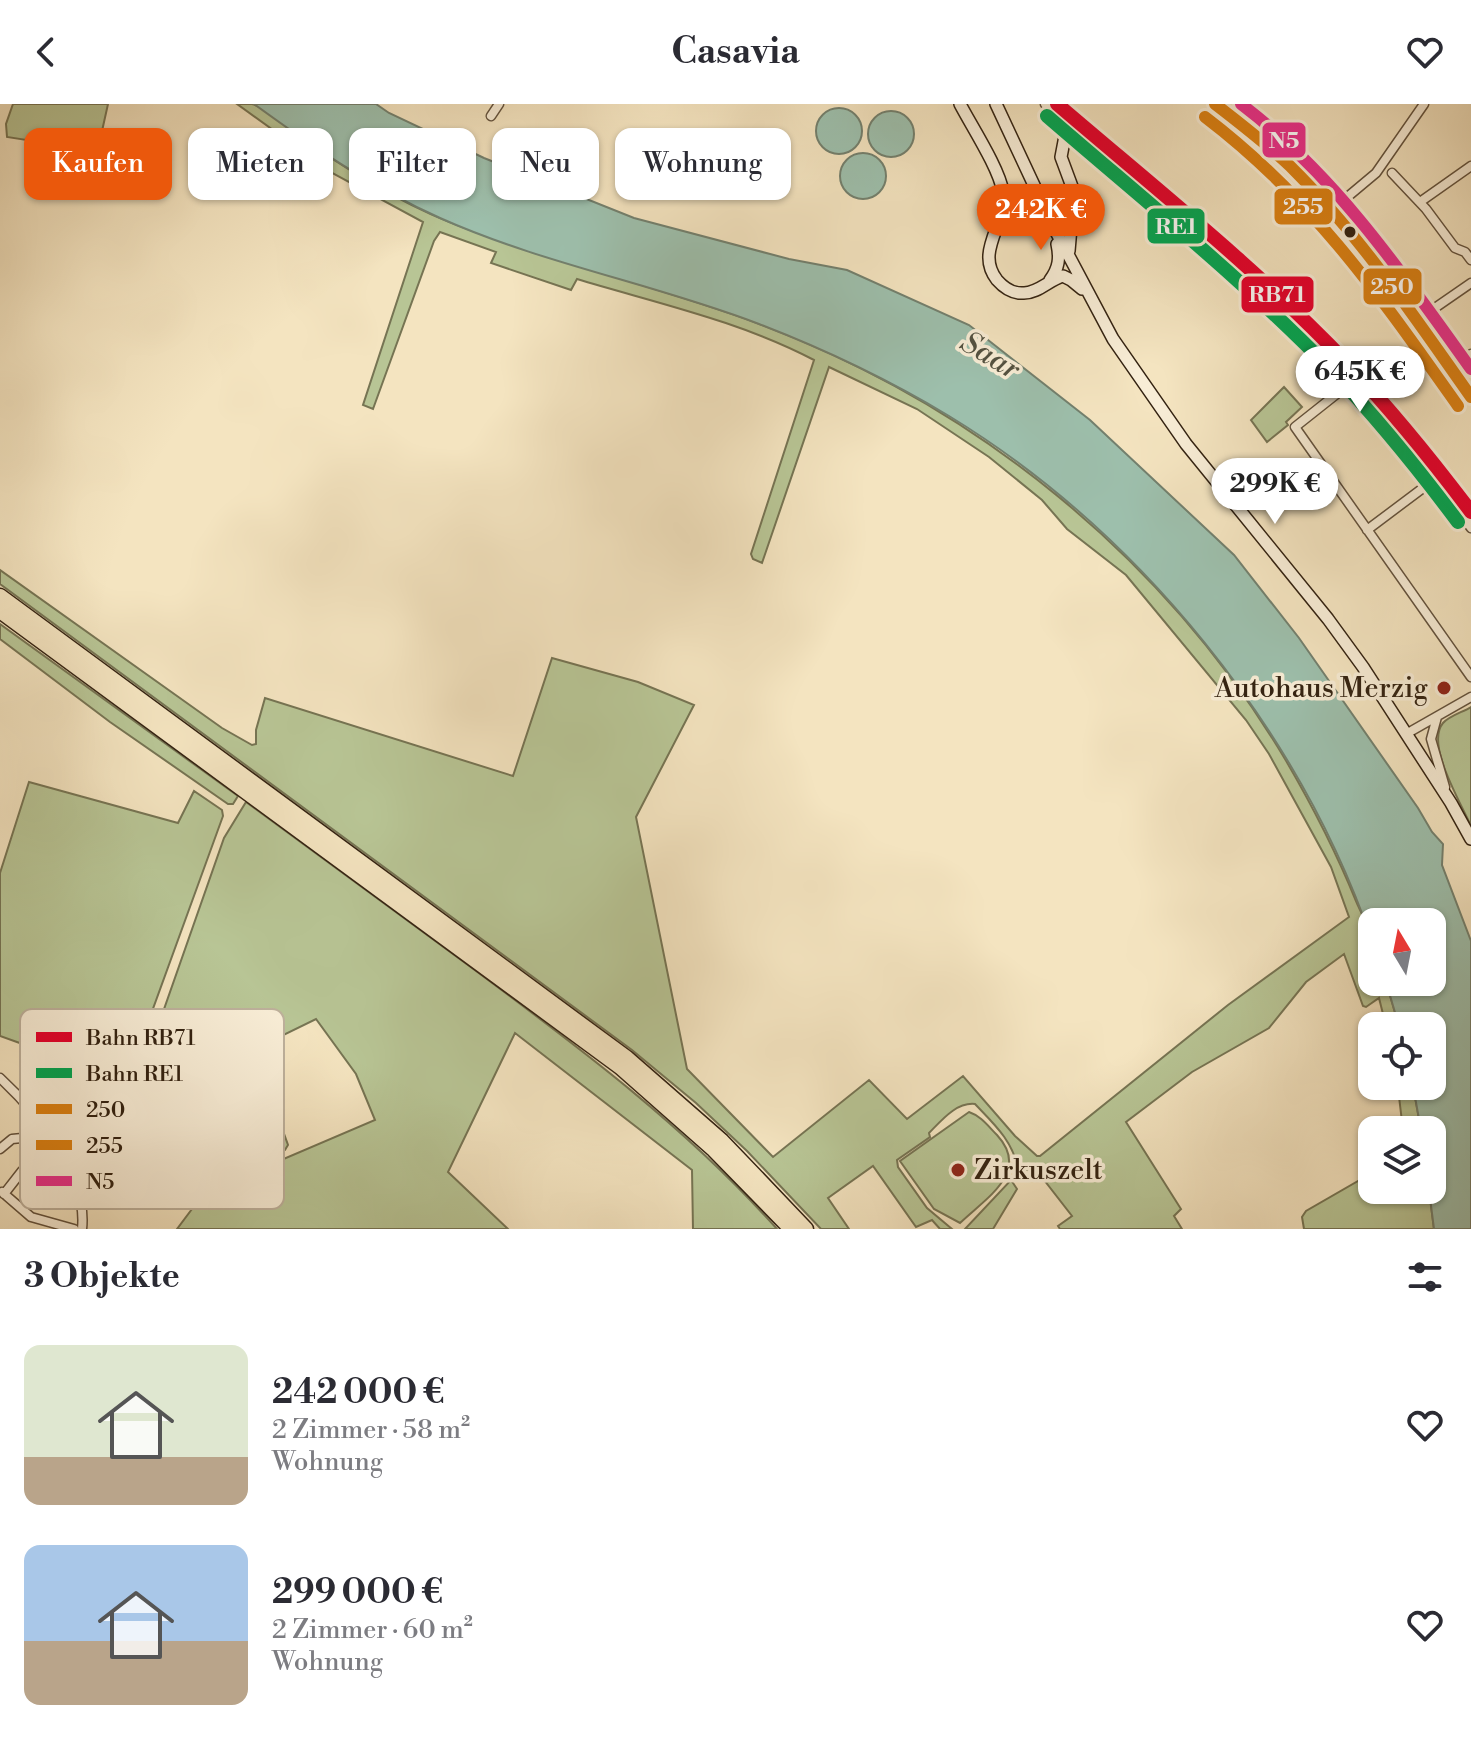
<!DOCTYPE html>
<html lang="de">
<head>
<meta charset="utf-8">
<style>
  body { margin:0; font-family:"Libre Bodoni",serif; background:#f2f2f3; color:#2b2b33; height:100vh; display:flex; flex-direction:column; font-size:30px; white-space:nowrap }
  * { box-sizing:border-box; margin:0 }
  p { font-size:26px; color:#7c7c81 }
  .icon { flex:none; width:44px; height:44px; fill:none; stroke:currentColor; stroke-width:2; stroke-linecap:round; stroke-linejoin:round }
  .map { position:relative; height:1125px; overflow:hidden }
  .side { display:flex; flex-direction:column; background:#fff; flex:1 }
  .side>* { flex:none }
  .top-card { position:absolute; left:24px; top:24px; width:800px; height:72px; display:flex; gap:16px }
  .needle { width:52px; rotate:350deg }
  .buttons { position:absolute; left:1358px; top:804px; display:grid; gap:16px }
  .buttons a { display:grid; place-items:center; width:88px; height:88px; border-radius:16px; background:#fff; box-shadow:0 2px 6px #0004; font-size:40px }
  .price { position:absolute; translate:-50% -68px; padding:0 18px; border-radius:28px; background:#fff; color:#222; font-size:26px; line-height:52px; filter:drop-shadow(0 2px 4px #0008) }
  .price::after { content:''; position:absolute; left:50%; top:48px; width:24px; height:18px; margin-left:-12px; background:inherit; clip-path:polygon(0 0,100% 0,50% 100%) }
  .price.on { background:#ea580c; color:#fff }
  ul { padding:0; list-style:none }
  li { display:flex; align-items:center; gap:24px; height:200px; padding:0 24px }
  li span { display:grid; place-items:center; flex:none; width:224px; height:160px; border-radius:16px; color:#555 }
  li>.icon { margin-inline-start:auto }
  span .icon { width:96px; height:96px; fill:#fffc; stroke-width:1 }
  li b { font-size:34px }
  h2 { display:flex; justify-content:space-between; align-items:center; height:96px; padding:0 24px; font-size:34px }
  .pill { padding:0 28px; border-radius:16px; background:#fff; box-shadow:0 2px 6px #0004; font-size:28px; line-height:72px }
  .pill.on { background:#ea580c; color:#fff }
  header { display:flex; justify-content:space-between; align-items:center; height:104px; padding:0 24px; background:#fff; font-size:36px; font-weight:700 }
  .map>svg:first-child { display:block }
</style>
</head>
<body>
<header><svg class="icon" aria-label="back" viewBox="0 0 24 24"><path d="M15 5l-7 7 7 7"/></svg>Casavia<svg class="icon" aria-label="heart" viewBox="0 0 24 24"><path d="M12 20l-8-8c-3-5 5-10 8-4 3-6 11-1 8 4z"/></svg></header>
<div class="map">
<svg width="1471" height="1125" viewBox="0 0 1471 1125">
  <rect width="100%" height="100%" fill="#f4e4c0"/>
  <filter id="stains"><feTurbulence type="fractalNoise" baseFrequency=".0025" numOctaves="4"/><feColorMatrix values="0 0 0 0 .2 0 0 0 0 .09 0 0 0 0 .02 0 0 0 .5 -.17"/></filter>
  <radialGradient id="worn" r=".72"><stop offset=".6" stop-color="#630" stop-opacity="0"/><stop offset="1" stop-color="#630" stop-opacity=".3"/></radialGradient>
  <!-- green -->
  <path fill="#b8c595" stroke="#767453" stroke-width="2" d="M13,0h95l-6,27 -12,19 -83,-13 -1,-13z
    M237,0c5,0 10,0 15,0 16,4 41,30 56,39 44,29 89,58 139,78 101,41 208,64 310,102 219,82 408,235 528,436 27,46 51,93 71,142 6,14 15,29 16,43 1,12 0,26 0,38h14l13,44h-13l-7,-28 -13,9 -3,-1 -19,-52 -38,28 -37,46 -77,44 -66,50 55,87 -7,7 8,13h-122l-2,-3 14,-10 -35,-45 -19,-2c-5,-28 -24,-45 -43,-65 -19,-2 -34,17 -46,29l1,4 -33,23 1,7 29,41 25,21h-12l-8,-9 -16,7 -43,-61 -45,32 21,31h-28l-74,-78 -51,-48 -64,-53 -632,-466v-14l222,158 30,17 4,-1v-14l9,-32 248,78 39,-118 86,24 56,23 -58,112 51,252 86,88 96,-77 38,39 56,-43 52,60 22,20h3l188,-151 121,-88 -18,-50 -62,-113 -23,-34 -120,-145 -59,-46 -25,-29 -53,-43 -72,-48 -88,-42 -67,196 -9,-4 -2,-5 63,-194c-74,-39 -158,-57 -237,-81l-6,11 -80,-27 5,-11 -56,-20 -6,9 -61,168 -10,-4 60,-183 -89,-48z
    M1284,283l18,20 -16,15 2,3 -21,17 -16,-22z
    M0,520l238,172 -5,8h-5l-118,-82 -110,-83z
    M1471,603v119c-10,-23 -46,-82 -28,-103 6,-7 20,-11 28,-16z
    M29,678l149,41 16,-32 28,19 1,6 -97,267 -24,-42 -30,-20 -33,34 -11,-9 -28,-10v-163z
    M246,698c76,55 151,111 226,166 108,80 215,160 305,261h-84l-1,-59 -177,-137 -67,139 60,57h-331l27,-36 171,-73 -19,-46 -40,-55 -167,82 -13,-12 88,-251z
    M1401,982h12l8,44h-18l-5,-42z
    M266,1008l12,5 10,28 -3,5 -61,24 -6,-2 -14,-39z
    M969,1008c12,4 19,14 28,23 34,37 -11,63 -37,88l-26,-14 -34,-48z
    M1372,1069v17h57l5,39h-130l-2,-12 4,-6z
    M1011,1076l6,9 -24,40h-28z"/>
  <!-- water -->
  <path fill="#9dbfac" stroke="#73806e" stroke-width="2" d="M254,0h122l13,9 95,45 150,60 155,41 58,11 122,55 121,95 144,135 65,83 119,170 14,24 11,12 -1,21 29,76v288h-37l-5,-39h3v-60h-11l-8,-44h19v-60h-33l-13,-44h46v-60h-60v19c-72,-211 -233,-409 -423,-525 -60,-36 -125,-67 -190,-92 -104,-40 -216,-60 -319,-106 -67,-30 -127,-71 -186,-114z
    M816 27a23 23 0 1 1 46 0a23 23 0 1 1-46 0Z
    M868 30a23 23 0 1 1 46 0a23 23 0 1 1-46 0Z
    M840 72a23 23 0 1 1 46 0a23 23 0 1 1-46 0Z"/>
  <g fill="none" stroke-linecap="round" stroke-linejoin="round">
    <defs>
      <path id="minor" d="M1045,0l18,19 2,13 24,9c92,74 183,150 263,236 43,46 82,96 119,147
        M491,12l8,-12
        M1392,69l34,36 29,39 10,4 6,8
        M1420,98l51,-36
        M1333,105l43,-36 48,-69
        M1416,217l55,-38
        M1449,262l22,-12
        M1353,277l-58,46 176,250
        M1367,426l68,-51
        M1437,613l-6,22 14,48
        M1406,630l65,-37
        M0,974c37,34 88,98 82,151
        M0,1045l12,-10 10,-1 11,8 8,9
        M2,1088l29,25 43,12
        M4,1090l18,-23 19,-16 96,-49"/>
      <path id="tertiary" d="M1215,0c109,75 180,187 256,293"/>
      <path id="secondary" d="M960,0c12,23 39,64 43,88 5,31 -29,59 -6,88 7,8 16,14 27,13 14,0 25,-13 39,-17l8,4 11,9
        M996,0l58,124 59,111 73,105 142,175 35,48 88,136 20,36
        M1065,32l-4,21 13,35 -5,59
        M1042,95l17,10 8,-3 6,-9
        M1050,176c9,-12 10,-22 7,-36"/>
      <path id="motorway" d="M0,492l627,462 95,83 84,88
        M0,507l620,456 94,83 77,79"/>
    </defs>
    <!-- minor casing -->
    <use href="#minor" stroke="#63523d" stroke-width="11"/>
    <!-- tertiary casing -->
    <use href="#tertiary" stroke="#63523d" stroke-width="13"/>
    <!-- secondary casing -->
    <use href="#secondary" stroke="#321" stroke-width="14"/>
    <!-- motorway casing -->
    <use href="#motorway" stroke="#321" stroke-width="17"/>
    <!-- minor -->
    <use href="#minor" stroke="#f8edd6" stroke-width="8"/>
    <!-- tertiary -->
    <use href="#tertiary" stroke="#f8edd6" stroke-width="10"/>
    <!-- secondary -->
    <use href="#secondary" stroke="#f8edd6" stroke-width="11"/>
    <!-- motorway -->
    <use href="#motorway" stroke="#f4e4c0" stroke-width="14"/>
    <defs>
      <path id="bus-1" d="M1215,0c26,20 52,40 75,62 70,69 125,152 181,231"/>
      <path id="bus-2" d="M1205,13c109,83 175,179 253,289"/>
      <path id="bus-3" d="M1241,0c95,72 162,170 230,265"/>
    </defs>
    <!-- bus-1 casing -->
    <use href="#bus-1" stroke="#f8edd6" stroke-width="18"/>
    <!-- bus-2 casing -->
    <use href="#bus-2" stroke="#f8edd6" stroke-width="18"/>
    <!-- bus-3 casing -->
    <use href="#bus-3" stroke="#f8edd6" stroke-width="18"/>
    <!-- bus-1 -->
    <use href="#bus-1" stroke="#da8013" stroke-width="12"/>
    <!-- bus-2 -->
    <use href="#bus-2" stroke="#da8013" stroke-width="12"/>
    <!-- bus-3 -->
    <use href="#bus-3" stroke="#e8308a" stroke-width="12"/>
    <defs>
      <path id="rail-1" d="M1057,0c98,84 200,165 290,259 44,47 85,97 124,149"/>
      <path id="rail-2" d="M1047,12c97,84 197,164 286,256 45,47 86,98 125,150"/>
    </defs>
    <!-- rail-1 casing -->
    <use href="#rail-1" stroke="#f8edd6" stroke-width="20"/>
    <!-- rail-2 casing -->
    <use href="#rail-2" stroke="#f8edd6" stroke-width="20"/>
    <!-- rail-1 -->
    <use href="#rail-1" stroke="#e4002b" stroke-width="14"/>
    <!-- rail-2 -->
    <use href="#rail-2" stroke="#00a651" stroke-width="14"/>
  </g>
  <!-- markers -->
  <circle fill="#321" stroke="#f8edd6" stroke-width="3" cx="1350" cy="128" r="7"/>
  <g fill="#8f2418" stroke="#f8edd6" stroke-width="3">
    <circle cx="1444" cy="584" r="8"/>
    <circle cx="958" cy="1066" r="8"/>
  </g>
  <g text-anchor="middle" dominant-baseline="central" stroke-width="7" stroke-linejoin="round" paint-order="stroke">
    <!-- poi labels -->
    <g font-size="28" fill="#321" stroke="#f8edd6" text-anchor="end">
      <text x="1428" y="584">Autohaus Merzig</text>
      <text x="974" y="1066" text-anchor="start">Zirkuszelt</text>
    </g>
    <!-- water labels -->
    <g font-size="30" font-style="italic" fill="#535140" stroke="#f8edd6">
      <text transform="translate(990 252) rotate(31)">Saar</text>
    </g>
  </g>
  <!-- legend -->
  <rect x="20" y="905" width="264" height="200" rx="12" fill="#f8edd6" stroke="#bdb09b" stroke-width="2"/>
  <rect x="36" y="928" width="36" height="10" fill="#e4002b"/>
  <rect x="36" y="964" width="36" height="10" fill="#00a651"/>
  <rect x="36" y="1000" width="36" height="10" fill="#da8013"/>
  <rect x="36" y="1036" width="36" height="10" fill="#da8013"/>
  <rect x="36" y="1072" width="36" height="10" fill="#e8308a"/>
  <g font-size="22" fill="#321">
    <text x="86" y="941">Bahn RB71</text>
    <text x="86" y="977">Bahn RE1</text>
    <text x="86" y="1013">250</text>
    <text x="86" y="1049">255</text>
    <text x="86" y="1085">N5</text>
  </g>
  <g stroke="#f8edd6" stroke-width="3">
    <rect x="1261" y="17" width="46" height="38" rx="8" fill="#e8308a"/>
    <rect x="1273" y="83" width="61" height="39" rx="8" fill="#da8013"/>
    <rect x="1146" y="103" width="60" height="38" rx="8" fill="#00a651"/>
    <rect x="1362" y="163" width="61" height="39" rx="8" fill="#da8013"/>
    <rect x="1240" y="171" width="75" height="39" rx="8" fill="#e4002b"/>
  </g>
  <g font-size="22" text-anchor="middle" font-weight="bold" fill="#fff">
    <text x="1284" y="44">N5</text>
    <text x="1303" y="110">255</text>
    <text x="1176" y="130">RE1</text>
    <text x="1392" y="190">250</text>
    <text x="1277" y="198">RB71</text>
  </g>
  <rect width="100%" height="100%" filter="url(#stains)"/>
  <rect width="100%" height="100%" fill="url(#worn)"/>
</svg>
<div class="buttons">
<a><svg class="needle" viewBox="-14 -14 28 28"><path d="M0-13l5 13h-10z" fill="#e53935"/><path d="M0 13l5-13h-10z" fill="#7c7c81"/></svg></a>
<a><svg class="icon" aria-label="locate" viewBox="0 0 24 24"><circle cx="12" cy="12" r="6"/><path d="M12 2v4M12 18v4M2 12h4M18 12h4"/></svg></a>
<a><svg class="icon" aria-label="layers" viewBox="0 0 24 24"><path d="M12 4l9 5-9 5-9-5zM3 14l9 5 9-5"/></svg></a>
</div>
<b class="price on" style="left:1041px;top:148px">242K €</b>
<b class="price" style="left:1360px;top:310px">645K €</b>
<b class="price" style="left:1275px;top:422px">299K €</b>
<div class="top-card">
<a class="pill on">Kaufen</a>
<a class="pill">Mieten</a>
<a class="pill">Filter</a>
<a class="pill">Neu</a>
<a class="pill">Wohnung</a>
</div>
</div>
<section class="side">
<h2>3 Objekte<svg class="icon" aria-label="filters" viewBox="0 0 24 24"><path d="M4 7h16M4 17h16"/><circle cx="9" cy="7" r="2"/><circle cx="15" cy="17" r="2"/></svg></h2>
<ul>
<li><span style="background:linear-gradient(#dfe7d0 70%,#b9a48a 0)"><svg class="icon" aria-label="home" viewBox="0 0 24 24"><path d="M3 11l9-7 9 7M6 9v11h12V9"/></svg></span><div><b>242 000 €</b><p>2 Zimmer · 58 m²</p><p>Wohnung</p></div><svg class="icon" aria-label="heart" viewBox="0 0 24 24"><path d="M12 20l-8-8c-3-5 5-10 8-4 3-6 11-1 8 4z"/></svg></li>
<li><span style="background:linear-gradient(#a9c7e8 60%,#b9a48a 0)"><svg class="icon" aria-label="home" viewBox="0 0 24 24"><path d="M3 11l9-7 9 7M6 9v11h12V9"/></svg></span><div><b>299 000 €</b><p>2 Zimmer · 60 m²</p><p>Wohnung</p></div><svg class="icon" aria-label="heart" viewBox="0 0 24 24"><path d="M12 20l-8-8c-3-5 5-10 8-4 3-6 11-1 8 4z"/></svg></li>
</ul>
</section>
</body>
</html>
